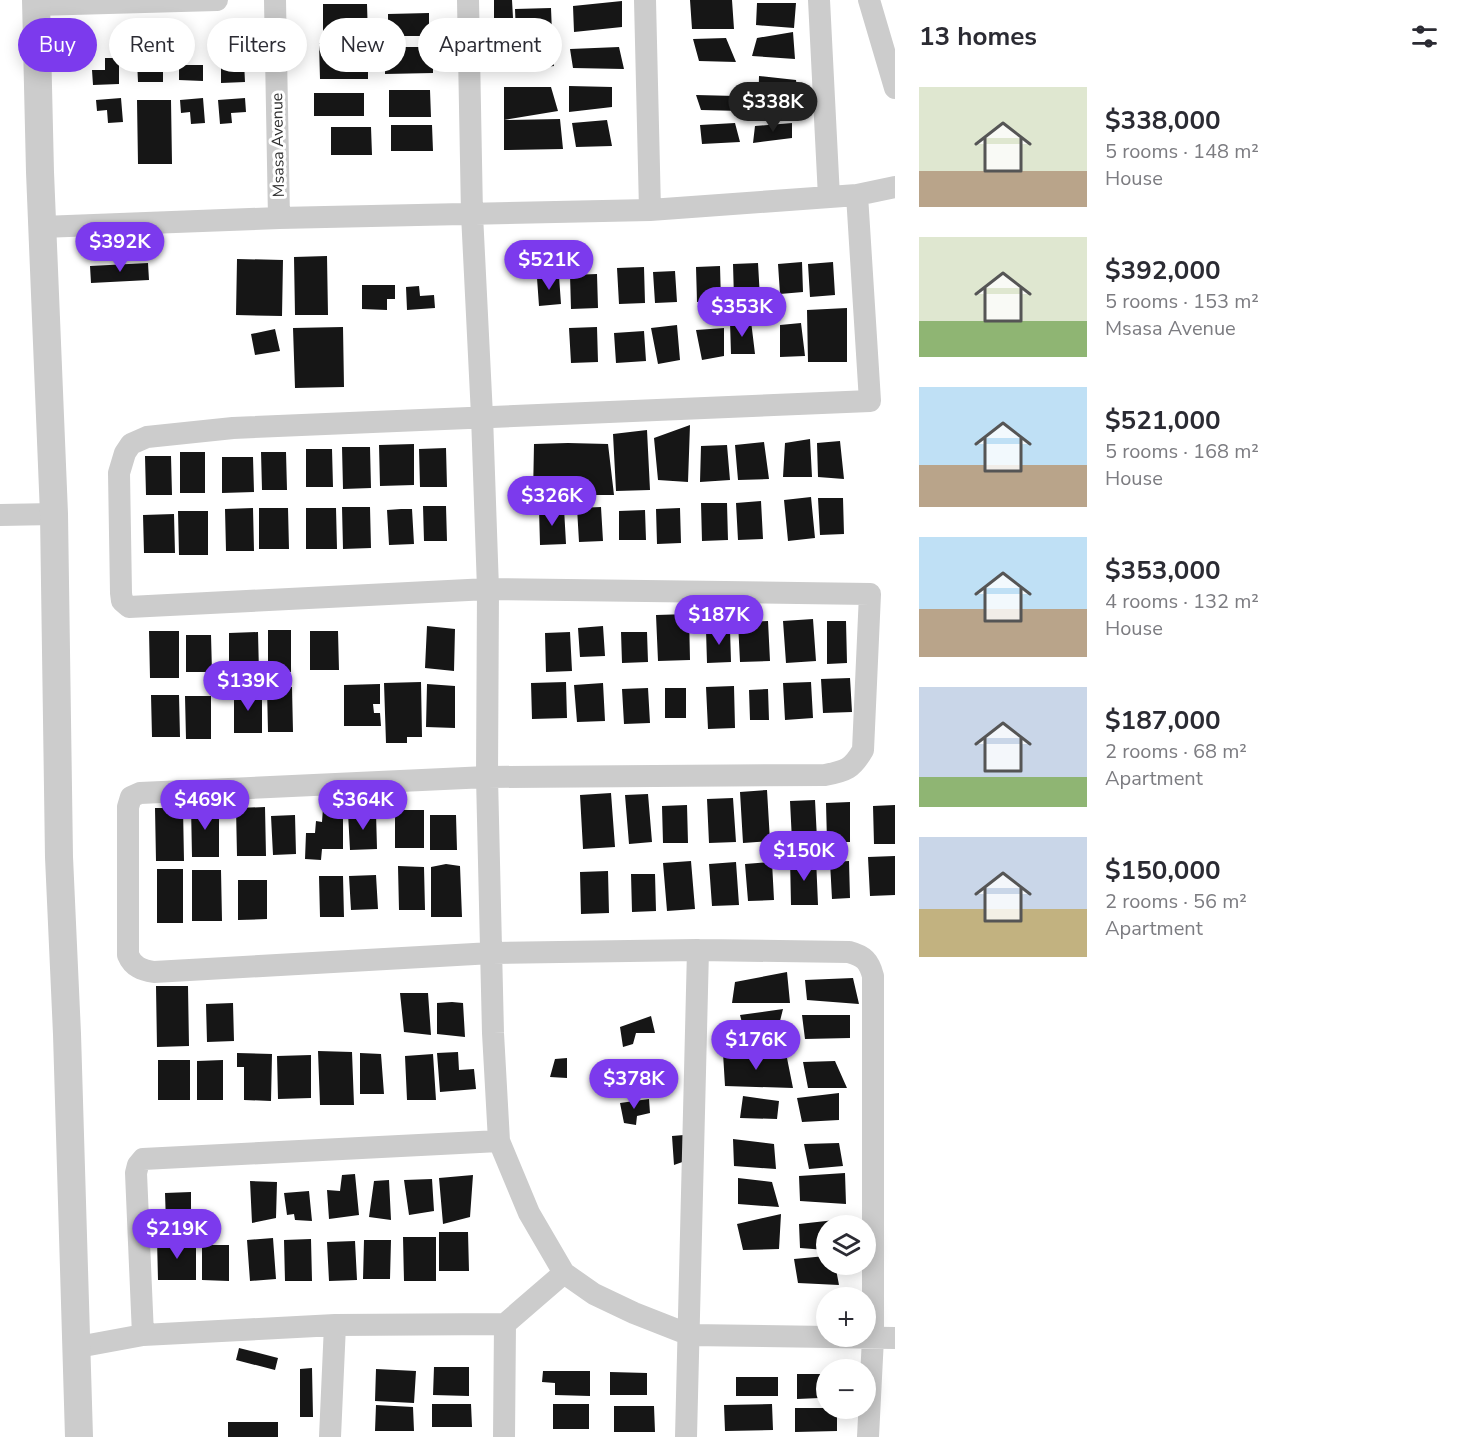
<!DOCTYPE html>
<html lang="en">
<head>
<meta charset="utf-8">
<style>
  body { margin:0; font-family:"Nunito Sans",sans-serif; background:#f2f2f3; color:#2b2b33; height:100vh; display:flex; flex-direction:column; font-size:22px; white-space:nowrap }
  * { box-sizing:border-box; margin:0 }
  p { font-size:20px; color:#7c7c81 }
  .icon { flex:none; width:33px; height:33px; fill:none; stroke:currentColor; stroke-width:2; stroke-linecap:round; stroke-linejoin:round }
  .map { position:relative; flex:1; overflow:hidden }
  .side { display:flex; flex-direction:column; background:#fff; width:570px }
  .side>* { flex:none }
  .hud { position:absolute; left:18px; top:18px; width:570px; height:54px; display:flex; gap:12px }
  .buttons { position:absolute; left:816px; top:1215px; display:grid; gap:12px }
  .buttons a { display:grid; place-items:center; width:60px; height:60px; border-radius:50%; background:#fff; box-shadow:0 3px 15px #0003; font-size:30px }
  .price { position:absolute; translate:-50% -51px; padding:0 14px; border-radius:21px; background:#7c3aed; color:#fff; font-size:20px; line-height:39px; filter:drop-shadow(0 2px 3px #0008) }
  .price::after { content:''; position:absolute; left:50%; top:36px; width:18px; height:14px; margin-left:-9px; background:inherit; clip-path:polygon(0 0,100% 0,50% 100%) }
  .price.current { background:#222; color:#fff }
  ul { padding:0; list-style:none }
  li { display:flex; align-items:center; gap:18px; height:150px; padding:0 24px }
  li span { display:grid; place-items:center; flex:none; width:168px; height:120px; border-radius:0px; color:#555 }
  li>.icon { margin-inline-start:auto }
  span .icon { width:72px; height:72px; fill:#fffc; stroke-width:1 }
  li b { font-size:26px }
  h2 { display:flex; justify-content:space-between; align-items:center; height:72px; padding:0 24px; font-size:26px }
  .tag { padding:0 21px; border-radius:27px; background:#fff; box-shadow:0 3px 15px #0003; font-size:21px; line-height:54px }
  .tag.current { background:#7c3aed; color:#fff }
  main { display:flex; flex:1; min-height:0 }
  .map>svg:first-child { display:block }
</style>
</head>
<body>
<main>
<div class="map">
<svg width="895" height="1437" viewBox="0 0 895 1437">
  <rect width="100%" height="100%" fill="#fff"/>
  <!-- building -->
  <path fill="#161616" d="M494,0h18l1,18h-19z
    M690,0h42l2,29h-42z
    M622,1v26l-48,5 -1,-26z
    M757,3h39l-2,25 -38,-3z
    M323,4h44l1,33h-45z
    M551,8l1,25 -36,1 -1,-25z
    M429,13v23h-41v-22z
    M793,32l2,27 -43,-3 5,-18z
    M726,38l10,24 -37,-1 -6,-22z
    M515,41l37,3 2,22 -39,5z
    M368,42v37h-48l-1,-36z
    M385,47h48v26l-48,1z
    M619,47l5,22 -51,-1 -3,-19z
    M105,58h14v26l-26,1 -1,-15h13z
    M137,61h12l1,6h13v15h-25z
    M244,62l1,20 -24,1v-20z
    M179,65h24v16l-24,-1z
    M759,76l37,4 4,27 -42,8z
    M569,86l43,1v20l-43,5z
    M504,87h47l7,24 -54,9 56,-1 3,30 -59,1z
    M389,90h41l1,27h-42z
    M314,93h50v23h-50z
    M696,95l40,1 6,15 -41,-1z
    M121,98l2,24 -15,1 -1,-13 -10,1 -1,-11z
    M203,98l2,25 -14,1 -1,-12 -9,1 -1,-13z
    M245,98l1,14 -15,1 1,10 -12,1 -2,-24z
    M137,100h34l1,64h-34z
    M607,120l5,26 -36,1 -4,-24z
    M735,123l5,19 -38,2 -2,-19z
    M792,123v15l-39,5 2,-17z
    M391,125h41l1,26h-42z
    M331,127h40l1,28h-41z
    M327,256l1,59h-33l-1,-58z
    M237,259l46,1 -1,56 -46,-1z
    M802,262l1,30 -23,2 -2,-30z
    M833,262l2,33 -25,2 -2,-33z
    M148,263l1,17 -58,3 -1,-17z
    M758,263l2,35 -26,1 -1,-35z
    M720,266l1,35 -24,1 -1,-35z
    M644,267l1,36 -26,1 -2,-36z
    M675,271l2,31 -22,1 -2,-31z
    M597,274l1,34 -27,1 -1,-34z
    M559,276l2,28 -22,2 -2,-28z
    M362,285h33v14h-8v11l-25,-1z
    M419,286l1,10 14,-1 1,13 -28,2 -1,-23z
    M847,308v54h-39l-1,-52z
    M751,321l4,33h-24l-1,-32z
    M801,323l4,33 -25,1v-32z
    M677,325l3,35 -22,4 -7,-36z
    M343,327l1,60 -49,1 -2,-60z
    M597,327l1,35 -27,1 -2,-35z
    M724,328v28l-22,4 -6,-30z
    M275,329l5,22 -25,4 -4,-21z
    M644,331l2,30 -30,2 -2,-30z
    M690,425l-2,57 -30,-2 -4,-42z
    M647,430l3,60 -34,1 -3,-57z
    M810,439l2,38h-29l2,-34z
    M840,441l4,38 -26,-2 -1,-34z
    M764,442l5,37 -31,1 -3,-35z
    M568,443l40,1 6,51h-81l1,-51z
    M414,444v41l-34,1 -1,-41z
    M727,445l3,35 -30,2 1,-36z
    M342,447h28l1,41 -28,1z
    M446,448l1,39h-27l-1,-38z
    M306,449h26l1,38h-27z
    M180,452h25v41h-25z
    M261,452h25l1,38h-25z
    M145,456h26l1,39h-26z
    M222,457h31l1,35 -32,1z
    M811,497l4,41 -27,3 -4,-41z
    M818,498h25l1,36 -24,1z
    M761,501l2,38 -25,1 -2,-37z
    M701,503h26l1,37 -26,1z
    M423,506h23l1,35h-23z
    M342,507h28l1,41 -28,1z
    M601,507l2,34 -24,1 -2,-34z
    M253,508l1,43h-28l-1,-42z
    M259,508h29l1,41h-30z
    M306,508h30l1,41h-31z
    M564,508l2,36 -26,1 -1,-36z
    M680,508l1,35 -24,1 -1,-35z
    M401,509h11l2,35 -25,1 -2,-35z
    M645,510l1,30h-27v-29z
    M178,511h30v44h-29z
    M174,514l1,39h-31l-1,-38z
    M689,614l1,46 -32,1 -2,-46z
    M813,619l3,42 -30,2 -3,-42z
    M768,621l2,40 -30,1 -2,-40z
    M827,621h19l1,42 -20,1z
    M427,626l28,3 -1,42 -29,-3z
    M603,626l2,30 -25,1 -2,-29z
    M730,629l1,33 -24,1 -1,-33z
    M268,630h23v42h-23z
    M149,631h30v47h-29z
    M310,631h28l1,39h-29z
    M258,632l1,41h-30v-40z
    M570,632l2,39 -26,1 -1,-39z
    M621,632h26l1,30 -26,1z
    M186,635h25l1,37h-26z
    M850,678l2,34 -29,1 -2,-34z
    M421,682l1,55h-15v6h-21l-2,-60z
    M566,682l1,36 -35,1 -1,-36z
    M811,682l2,36 -28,2 -2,-37z
    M603,683l2,38 -28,1 -3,-37z
    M380,684v20h-7l1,9h6l1,13h-37v-41z
    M427,684l28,2v42l-29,-1z
    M734,686l1,42 -27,1 -2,-42z
    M292,687l1,45h-25l-1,-44z
    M648,688l2,35 -26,1 -2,-35z
    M665,688h21v30h-21z
    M768,689l1,31h-19l-1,-30z
    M234,690h28v43h-28z
    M151,695h28l1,42h-28z
    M185,696h26v43h-25z
    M767,790l3,51 -27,2 -3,-51z
    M611,793l4,54 -32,2 -3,-54z
    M648,794l4,48 -23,2 -4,-49z
    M733,798l3,44 -27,1 -2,-44z
    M815,800l2,39 -25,2 -2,-40z
    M850,802v40h-23l-1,-39z
    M687,805l1,38h-25l-1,-37z
    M895,805v39h-21l-1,-38z
    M191,806h28v51h-27z
    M265,807l1,49h-29l-1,-48z
    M155,808h28l1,53h-28z
    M323,808l20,1v40h-21l-1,11 -16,-1 1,-26h9l1,-12 6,1z
    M395,810h29v38h-29z
    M376,812l1,37 -27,1 -2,-37z
    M295,815l1,39 -23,1 -2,-39z
    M430,815h26l1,35h-27z
    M895,856v39l-25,1 -2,-39z
    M790,858h26l2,47h-27z
    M691,861l4,48 -28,2 -4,-48z
    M849,861l1,37 -18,1 -2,-37z
    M736,862l3,43 -27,1 -3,-42z
    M772,862l2,38 -26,1 -3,-37z
    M446,864l14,2 2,51h-31v-50z
    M398,866l26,1 1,43h-26z
    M157,869h26v54h-26z
    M192,870h29l1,51h-30z
    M608,871l1,42 -28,1 -1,-42z
    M631,874h24l1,37 -24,1z
    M376,875l2,34 -27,1 -2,-34z
    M319,876h24l1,41h-24z
    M238,880h29v39l-29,1z
    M787,972l3,31h-58l3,-21z
    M853,978l6,26 -52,-4 -2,-20z
    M156,986h32l1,60 -32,1z
    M400,993h28l3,42 -27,-3z
    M452,1002l11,1 2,34 -28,-3v-31z
    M233,1003l1,38 -27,1 -1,-38z
    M783,1009l-8,32 -28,1 -7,-27z
    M802,1015h48v23l-45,1z
    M651,1016l4,17h-19l-3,11 -10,3 -3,-20z
    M318,1051l34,1 2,53h-34z
    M458,1052l1,18 15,-1 2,20 -36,3 -3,-39z
    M237,1053l35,1 -1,47 -27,-1v-33h-7z
    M360,1053l21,1 3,40h-24z
    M723,1053l64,5 6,30 -68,-2z
    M433,1054l3,46h-29l-2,-44z
    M311,1055v43l-33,1 -1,-43z
    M567,1058v20l-17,-1 5,-18z
    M158,1060h32v40h-32z
    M223,1060v40h-26v-39z
    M835,1061l12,27h-39l-5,-26z
    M621,1071l32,1 2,16 -30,6z
    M839,1093v27l-37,2 -5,-24z
    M743,1096l36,5 -2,18 -37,-1z
    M649,1099l1,14 -13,3 -1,9 -12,-2 -4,-20z
    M684,1135l4,25 -14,5 -2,-29z
    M733,1139l41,5 2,25 -42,-3z
    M839,1143l4,23 -34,3 -5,-25z
    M845,1173l1,31 -46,-3 -1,-25z
    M355,1174l4,41 -30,4 -2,-29 13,1 2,-16z
    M473,1175l-3,42 -27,7 -4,-46z
    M738,1178l34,4 7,25 -41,-3z
    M432,1179l2,32 -25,4 -5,-35z
    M389,1180l2,40 -22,-3 5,-36z
    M250,1181l27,1 -1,36 -24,5z
    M309,1191l3,30 -17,-1 -1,-6 -7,1 -3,-22z
    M191,1192v30l-25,1 -1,-30z
    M781,1214l-2,35 -36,1 -6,-26z
    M835,1220l1,6h-10v24l-26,-2 -1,-24z
    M439,1232h29l1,39h-30z
    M403,1237h33v44h-32z
    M273,1238l3,41 -26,2 -3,-41z
    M157,1239l39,1v40h-38z
    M311,1239l1,42h-27l-1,-41z
    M364,1240h27l-1,39h-27z
    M355,1241l2,39 -28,1 -2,-39z
    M202,1245h27v36l-27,-1z
    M826,1256v8h9l4,21 -41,-2 -4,-24z
    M239,1348l39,10 -3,12 -39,-10z
    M434,1367h35v29l-36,-1z
    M312,1368l1,49h-13v-48z
    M376,1369l40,2 -2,32 -39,-2z
    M543,1371h47v25l-35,-1v-12l-13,-1z
    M610,1372l37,1v22h-37z
    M797,1374h29v13h-6v11l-23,1z
    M736,1377h42v19h-42z
    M432,1404h39l1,23h-40z
    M553,1404h36v25h-36z
    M772,1404l1,26 -48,1 -1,-26z
    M376,1405l37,2 1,24h-39z
    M614,1406h40l1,26h-41z
    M795,1408h42v23l-42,1z
    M228,1422h50v15h-50z"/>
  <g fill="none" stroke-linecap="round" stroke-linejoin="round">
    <!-- minor -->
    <path stroke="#ccc" stroke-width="22" d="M275,0l4,218
      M468,0l4,214 10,202 6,173 -1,188 6,256 6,108 30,72 35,60 30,21 40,19 56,22 205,3
      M645,0l5,210
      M819,0l10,197
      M869,0l26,88
      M36,5l181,-5
      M857,195l13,206 -637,27 -86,9 -16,7 -6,9 -6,20 2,120 1,8 7,6 359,-18 382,5 -7,156c-11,19 -17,21 -38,25l-338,2 -347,16 -9,4 -3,10v148c5,12 14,15 26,17l338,-19 206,-3 151,2c15,4 20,9 24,24v362l-5,99
      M42,227l237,-9 371,-8 207,-15 38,-8
      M0,515l54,-1
      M499,1141l-356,18 -5,6 -2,8 7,162 192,-10 170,-1 59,-51
      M78,1347l65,-12
      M330,1437l5,-112
      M504,1437l1,-113
      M686,1437l12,-487"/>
    <!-- tertiary -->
    <path stroke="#ccc" stroke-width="28" d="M36,0l4,172 14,342 5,343 8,177 12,403"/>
  </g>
  <g text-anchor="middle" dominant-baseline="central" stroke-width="6" stroke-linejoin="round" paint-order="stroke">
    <!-- street labels -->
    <g font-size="16" fill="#2f2f2f" stroke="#fff">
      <text transform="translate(278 145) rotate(-91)">Msasa Avenue</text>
    </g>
  </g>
</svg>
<div class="buttons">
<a><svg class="icon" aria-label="layers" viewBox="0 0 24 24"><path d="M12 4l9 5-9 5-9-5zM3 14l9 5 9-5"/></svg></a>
<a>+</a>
<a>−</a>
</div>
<b class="price current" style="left:773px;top:133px">$338K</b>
<b class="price" style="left:120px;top:273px">$392K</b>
<b class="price" style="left:549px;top:291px">$521K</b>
<b class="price" style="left:742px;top:338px">$353K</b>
<b class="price" style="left:552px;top:527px">$326K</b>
<b class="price" style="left:719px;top:646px">$187K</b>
<b class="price" style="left:248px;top:712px">$139K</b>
<b class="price" style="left:205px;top:831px">$469K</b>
<b class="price" style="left:363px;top:831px">$364K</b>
<b class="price" style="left:804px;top:882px">$150K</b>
<b class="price" style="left:756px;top:1071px">$176K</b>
<b class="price" style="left:634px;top:1110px">$378K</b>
<b class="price" style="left:177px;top:1260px">$219K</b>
<div class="hud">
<a class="tag current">Buy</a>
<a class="tag">Rent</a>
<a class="tag">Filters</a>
<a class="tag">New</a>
<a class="tag">Apartment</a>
</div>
</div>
<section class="side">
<h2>13 homes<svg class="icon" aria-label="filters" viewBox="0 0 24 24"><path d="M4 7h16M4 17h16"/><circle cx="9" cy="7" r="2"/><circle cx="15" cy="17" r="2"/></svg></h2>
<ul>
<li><span style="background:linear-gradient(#dfe7d0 70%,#b9a48a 0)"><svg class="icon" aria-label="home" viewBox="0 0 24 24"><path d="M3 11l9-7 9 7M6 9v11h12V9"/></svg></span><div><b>$338,000</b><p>5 rooms · 148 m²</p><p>House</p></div></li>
<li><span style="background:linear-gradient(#dfe7d0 70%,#8fb573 0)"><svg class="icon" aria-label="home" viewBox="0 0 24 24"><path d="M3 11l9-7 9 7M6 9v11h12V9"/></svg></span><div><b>$392,000</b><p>5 rooms · 153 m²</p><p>Msasa Avenue</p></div></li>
<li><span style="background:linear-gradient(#bfe0f5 65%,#b9a48a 0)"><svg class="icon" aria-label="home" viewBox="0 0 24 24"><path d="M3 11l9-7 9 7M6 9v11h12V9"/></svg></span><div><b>$521,000</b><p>5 rooms · 168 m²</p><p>House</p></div></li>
<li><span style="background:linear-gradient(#bfe0f5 60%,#b9a48a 0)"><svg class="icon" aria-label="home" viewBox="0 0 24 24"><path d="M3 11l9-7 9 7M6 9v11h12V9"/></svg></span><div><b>$353,000</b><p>4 rooms · 132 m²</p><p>House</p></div></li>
<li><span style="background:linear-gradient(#c9d6e8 75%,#8fb573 0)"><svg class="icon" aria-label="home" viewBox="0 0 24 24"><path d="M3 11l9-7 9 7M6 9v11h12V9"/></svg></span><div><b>$187,000</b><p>2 rooms · 68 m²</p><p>Apartment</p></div></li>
<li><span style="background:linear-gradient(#c9d6e8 60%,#c2b280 0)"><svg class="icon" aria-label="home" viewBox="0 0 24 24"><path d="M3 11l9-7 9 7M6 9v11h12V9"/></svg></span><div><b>$150,000</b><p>2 rooms · 56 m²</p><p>Apartment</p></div></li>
</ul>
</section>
</main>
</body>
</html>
